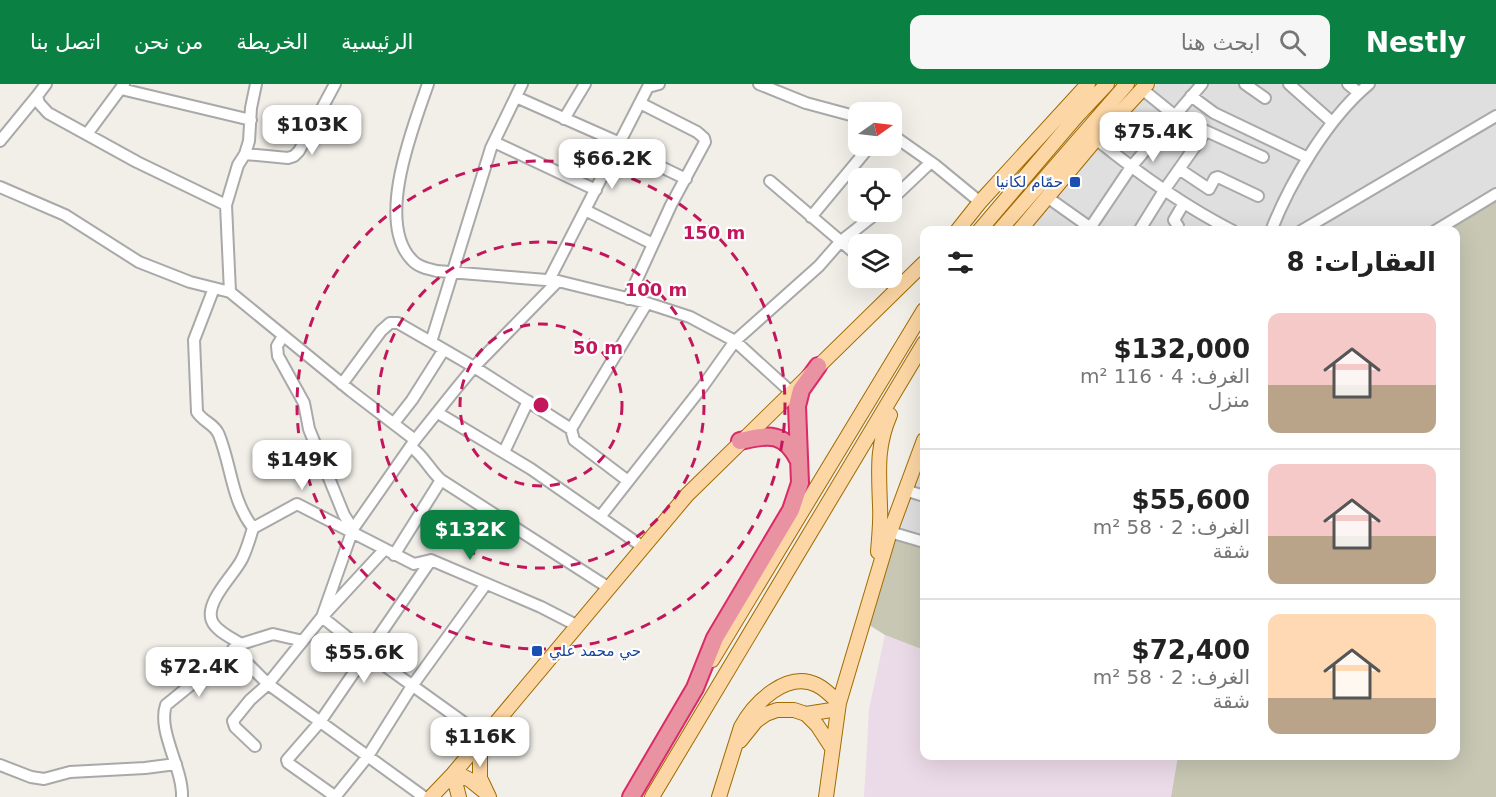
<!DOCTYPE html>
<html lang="ar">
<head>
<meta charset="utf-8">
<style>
  body { margin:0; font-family:"DejaVu Sans","Noto Naskh Arabic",sans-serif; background:#f6f6f6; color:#222; direction:rtl; height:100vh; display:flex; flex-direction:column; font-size:22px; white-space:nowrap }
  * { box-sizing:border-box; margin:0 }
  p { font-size:20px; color:#767676 }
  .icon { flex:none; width:33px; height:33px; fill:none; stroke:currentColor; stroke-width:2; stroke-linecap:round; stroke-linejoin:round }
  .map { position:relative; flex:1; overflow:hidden; direction:ltr }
  .side { position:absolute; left:920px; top:142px; width:540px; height:534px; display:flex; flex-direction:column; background:#fff; border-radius:12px; box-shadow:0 6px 24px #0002; direction:rtl }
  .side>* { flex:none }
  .needle { width:39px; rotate:76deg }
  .buttons { position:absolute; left:848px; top:18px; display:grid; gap:12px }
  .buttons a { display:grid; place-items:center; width:54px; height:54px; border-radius:12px; background:#fff; box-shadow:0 6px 24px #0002; font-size:30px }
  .price { position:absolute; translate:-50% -51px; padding:0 14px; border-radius:12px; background:#fff; color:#222; font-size:20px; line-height:39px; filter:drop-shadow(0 2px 3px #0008) }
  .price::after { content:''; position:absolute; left:50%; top:36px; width:18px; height:14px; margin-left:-9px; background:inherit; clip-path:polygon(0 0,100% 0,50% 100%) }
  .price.current { background:#0b8043; color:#fff }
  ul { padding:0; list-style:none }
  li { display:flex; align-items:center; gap:18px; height:150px; padding:0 24px }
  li+li { border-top:2px solid #e0e0e0 }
  li span { display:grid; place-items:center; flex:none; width:168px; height:120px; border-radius:12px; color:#555 }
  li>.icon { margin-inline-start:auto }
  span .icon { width:72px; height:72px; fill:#fffc; stroke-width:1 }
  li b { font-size:26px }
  h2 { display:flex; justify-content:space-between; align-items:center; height:72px; padding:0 24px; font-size:26px }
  header { display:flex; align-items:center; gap:36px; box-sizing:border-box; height:84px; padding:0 30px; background:#0b8043; color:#fff }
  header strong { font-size:28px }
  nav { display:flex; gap:33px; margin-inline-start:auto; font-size:21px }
  .search { width:420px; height:54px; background:#f6f6f6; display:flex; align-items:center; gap:15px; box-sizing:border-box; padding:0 21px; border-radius:12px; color:#767676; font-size:22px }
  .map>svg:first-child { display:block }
</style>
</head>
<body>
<header>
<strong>Nestly</strong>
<div class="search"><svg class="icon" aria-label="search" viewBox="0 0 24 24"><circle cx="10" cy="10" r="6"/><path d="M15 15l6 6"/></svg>ابحث هنا</div>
<nav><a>الرئيسية</a><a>الخريطة</a><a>من نحن</a><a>اتصل بنا</a></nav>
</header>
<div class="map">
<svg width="1496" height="713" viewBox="0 0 1496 713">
  <rect width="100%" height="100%" fill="#f2efe9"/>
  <!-- residential -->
  <path fill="#e0dfdf" d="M1157,0h339v106l-63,41h-406l38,-48z
    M924,370v83l-28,-8z"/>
  <!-- industrial -->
  <path fill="#ebdbe8" d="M885,551l39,15v106h254l-7,41h-307l5,-88z"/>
  <!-- construction -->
  <path fill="#c7c7b4" d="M1496,106v607h-325l7,-41h277v-525h-22z
    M896,445l28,8v113l-39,-15 -19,-12z"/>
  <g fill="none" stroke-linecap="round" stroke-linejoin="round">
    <defs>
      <path id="minor" d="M46,0l-9,12 2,7 9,10 89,49 89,43
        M428,0c-15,43 -53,138 -16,176 6,7 16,9 25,11l121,10 89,22 43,14 45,24 57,52
        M522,0l-31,64 -60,194 43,25 97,62
        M759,0l47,19 52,14
        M1245,0l20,14
        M1289,0l43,38
        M1348,0l10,8
        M121,5l130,31
        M1142,5l32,26
        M1191,12l23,17 94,45
        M516,13l104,46
        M564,35l21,-35
        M87,50l37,-50
        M891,50l44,31 45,37
        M1096,55c43,35 88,67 137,92
        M0,57l37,-45
        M494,58l102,48
        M618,62l68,33
        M245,70l43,4 6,-2 5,-5 36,-67
        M1179,85l30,20 6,-11 3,-1 40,19
        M770,97l88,75
        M0,103l65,28 74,47 51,20 40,10 121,99 64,49
        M1047,113l48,34
        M891,116l40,-38
        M585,126l68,34
        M811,133l59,-71
        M1088,147l43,-64 71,-83
        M1139,147l26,-42 41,-58 57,26
        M1176,147l2,-5 -4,-6 10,-17
        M1271,147c19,-49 57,-113 98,-147
        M1301,147l195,-115
        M1435,147l61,-37
        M885,194l12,11
        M549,196l99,-193 11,-3
        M214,204l-20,52 3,72c6,10 18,12 22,23 13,33 12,64 34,93
        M230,208l-4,-87 12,-40 7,-11 4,-13 2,-33 5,-24
        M628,215l43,-94 34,-63 -1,-4 -7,-6 -57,-29
        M283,252l-6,10 1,10 26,47 5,26 35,86 9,14
        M342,300l39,-53 9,-8h8l33,19
        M438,329l93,56 69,48 103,-131 32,-45 84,-75 21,-24 38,-30
        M394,339l18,-23 31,-49
        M411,363c13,9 18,22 30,33l168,108
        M504,368l24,-51
        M628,397l-54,-41 -3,-11 76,-126
        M905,406l19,6
        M600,433l43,30
        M890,448l34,10
        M394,471l47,-75
        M241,560c-9,-6 -25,-13 -29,-23 -8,-19 23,-47 30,-62 5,-10 8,-21 11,-31l44,-24 117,60 17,-4 110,47 35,18
        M233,565l35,35 156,113
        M484,653l-117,-84 -45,-36 31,-88 62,-89 40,-50 19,-23 84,-86
        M255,662l-20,-19 -2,-6 17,-21 18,-16 54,-67 62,-67
        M0,681l31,12 13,2 26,-7 75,-4 31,-4
        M182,713c1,-29 -25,-66 -16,-92l75,-61 32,-10 30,7
        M335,713l33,-41 44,-70 74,-102
        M336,713l-48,-34 -1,-3 33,-38 111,-162"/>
      <path id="major" d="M957,147l23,-29 108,-118
        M979,147l97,-114 31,-33
        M999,147l128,-147
        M1019,147l77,-92 51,-55
        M878,468c1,-15 3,-31 2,-46 -1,-34 -4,-59 10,-91
        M712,576l212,-350
        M806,630l11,11 15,23
        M740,657l16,-20 10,-7 11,-4h17l12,4 32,-5
        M480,659v35l9,19
        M455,688l15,8 15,12
        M453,690l6,23
        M431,713l22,-23 234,-279 237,-232
        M652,713l272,-454
        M719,713l22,-70c13,-24 46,-57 76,-42 8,4 16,12 22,18
        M826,713l13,-94 51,-171 34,-92"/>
      <path id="highway" d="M740,357c29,-7 45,-9 59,20
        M631,713l64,-109 20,-50 76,-128 9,-27 -3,-77 4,-16 17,-24"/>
    </defs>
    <!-- minor casing -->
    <use href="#minor" stroke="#a9a9a9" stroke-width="14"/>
    <!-- major casing -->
    <use href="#major" stroke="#a06b00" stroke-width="16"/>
    <!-- highway casing -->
    <use href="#highway" stroke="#dc2a67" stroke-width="20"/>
    <!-- minor -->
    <use href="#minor" stroke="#fff" stroke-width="10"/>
    <!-- major -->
    <use href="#major" stroke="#fcd6a4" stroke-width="14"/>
    <!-- highway -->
    <use href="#highway" stroke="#e892a2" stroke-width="16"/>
  </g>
  <!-- distance rings -->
  <g fill="none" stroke="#c2185b" stroke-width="3" stroke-dasharray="10 8">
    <circle cx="541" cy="321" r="81"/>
    <circle cx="541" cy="321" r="163"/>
    <circle cx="541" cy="321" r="244"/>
  </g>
  <!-- markers -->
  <g fill="#1a4fb4" stroke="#fff" stroke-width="2">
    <rect x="1069" y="92" width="12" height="12" rx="3"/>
    <rect x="531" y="561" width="12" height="12" rx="3"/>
  </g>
  <g text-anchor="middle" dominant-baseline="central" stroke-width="4.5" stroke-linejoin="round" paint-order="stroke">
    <!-- transit labels -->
    <g font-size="15" fill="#164399" stroke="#fff" text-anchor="end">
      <text x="1063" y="98">حمّام لكانيا</text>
      <text x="549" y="567" text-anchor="start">حي محمد علي</text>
    </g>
  </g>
  <circle cx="541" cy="321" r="9" fill="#c2185b" stroke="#fff" stroke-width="3"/>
  <g font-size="18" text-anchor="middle" font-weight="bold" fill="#c2185b" stroke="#fff" stroke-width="4.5" stroke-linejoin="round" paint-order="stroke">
    <text x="714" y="155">150 m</text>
    <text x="656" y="212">100 m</text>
    <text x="598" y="270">50 m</text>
  </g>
</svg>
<div class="buttons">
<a><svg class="needle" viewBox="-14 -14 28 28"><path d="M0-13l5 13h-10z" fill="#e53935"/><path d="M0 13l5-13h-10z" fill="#767676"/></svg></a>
<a><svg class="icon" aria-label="locate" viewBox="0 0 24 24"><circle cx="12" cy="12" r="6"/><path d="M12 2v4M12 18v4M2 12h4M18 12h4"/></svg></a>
<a><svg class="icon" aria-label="layers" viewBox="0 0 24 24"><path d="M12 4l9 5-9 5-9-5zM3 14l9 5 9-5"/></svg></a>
</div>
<b class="price" style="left:312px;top:72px">$103K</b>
<b class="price" style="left:1153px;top:79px">$75.4K</b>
<b class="price" style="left:612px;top:106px">$66.2K</b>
<b class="price" style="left:302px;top:407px">$149K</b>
<b class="price current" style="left:470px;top:477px">$132K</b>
<b class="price" style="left:364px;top:600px">$55.6K</b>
<b class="price" style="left:199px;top:614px">$72.4K</b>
<b class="price" style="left:480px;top:684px">$116K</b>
<section class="side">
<h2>العقارات: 8<svg class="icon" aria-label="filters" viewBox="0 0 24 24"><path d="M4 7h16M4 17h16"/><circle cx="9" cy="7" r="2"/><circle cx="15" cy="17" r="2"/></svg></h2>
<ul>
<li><span style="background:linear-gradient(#f6c9c9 60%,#b9a48a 0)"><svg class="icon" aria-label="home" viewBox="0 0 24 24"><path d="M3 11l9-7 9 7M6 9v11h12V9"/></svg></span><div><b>$132,000</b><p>الغرف: 4 · 116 m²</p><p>منزل</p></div></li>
<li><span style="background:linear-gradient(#f6c9c9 60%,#b9a48a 0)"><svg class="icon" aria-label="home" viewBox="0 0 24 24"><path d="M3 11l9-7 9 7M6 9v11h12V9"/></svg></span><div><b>$55,600</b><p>الغرف: 2 · 58 m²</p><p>شقة</p></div></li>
<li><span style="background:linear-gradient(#ffd9b3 70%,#b9a48a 0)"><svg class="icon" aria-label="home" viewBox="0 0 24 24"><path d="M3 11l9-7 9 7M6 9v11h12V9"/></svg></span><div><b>$72,400</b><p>الغرف: 2 · 58 m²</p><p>شقة</p></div></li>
</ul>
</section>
</div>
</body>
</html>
